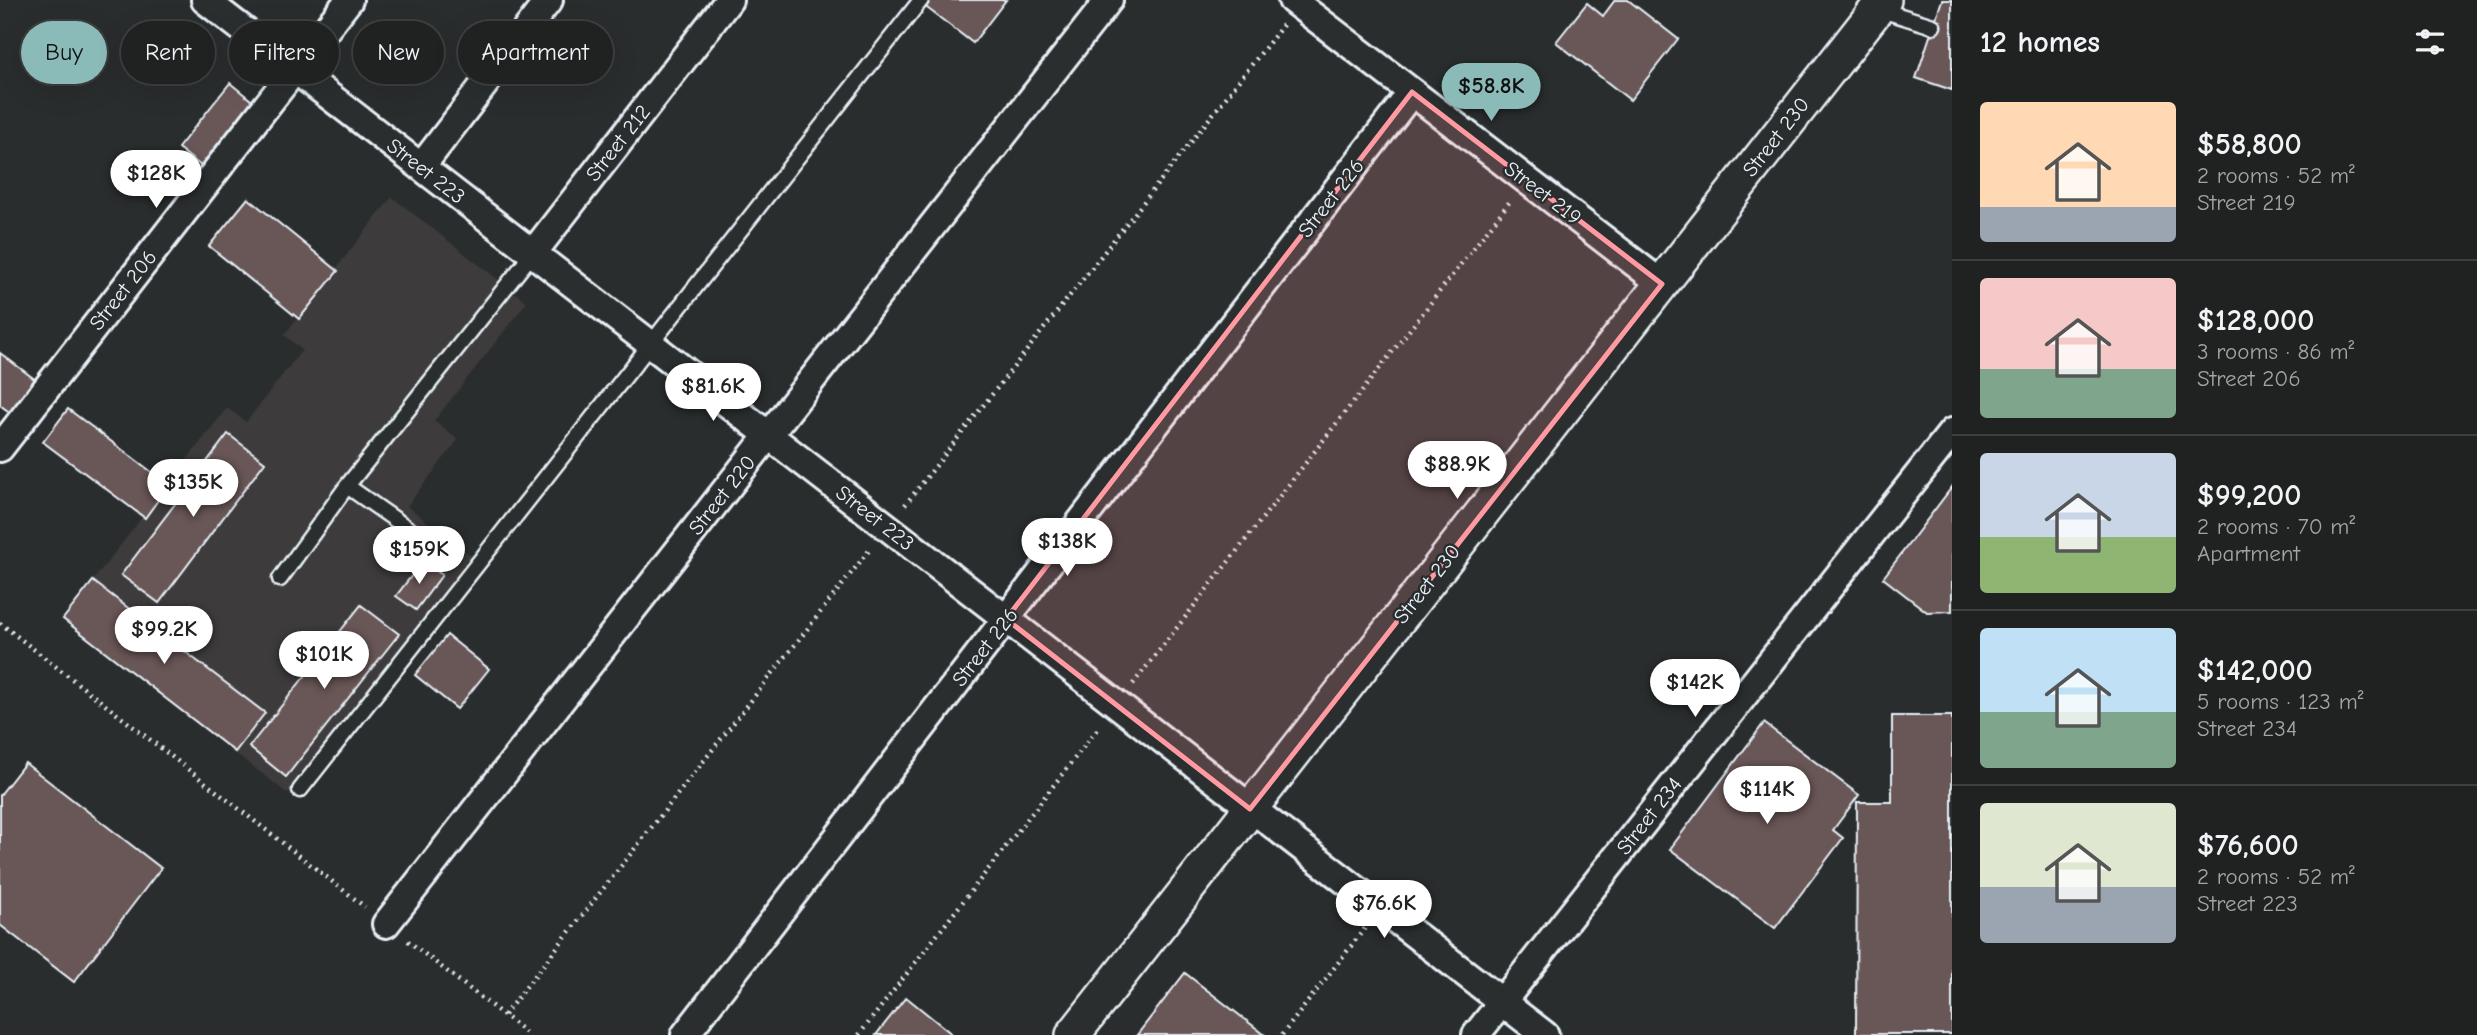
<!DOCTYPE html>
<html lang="en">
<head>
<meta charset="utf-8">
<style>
  body { margin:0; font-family:"Comic Neue",sans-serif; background:#282a2a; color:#f1f3f6; height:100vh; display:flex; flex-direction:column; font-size:26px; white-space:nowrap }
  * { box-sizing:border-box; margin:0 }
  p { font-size:23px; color:#a2a4a5 }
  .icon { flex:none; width:38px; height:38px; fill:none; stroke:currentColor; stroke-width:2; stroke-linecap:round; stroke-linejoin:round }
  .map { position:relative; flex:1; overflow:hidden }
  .side { display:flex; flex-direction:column; background:#202222; width:525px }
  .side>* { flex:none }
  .banner { position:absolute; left:21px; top:21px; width:665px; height:63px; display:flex; gap:14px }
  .price { position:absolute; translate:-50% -60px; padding:0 16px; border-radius:24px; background:#fff; color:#222; font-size:23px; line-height:46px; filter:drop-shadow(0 2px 4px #0008) }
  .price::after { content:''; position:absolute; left:50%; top:42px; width:21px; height:16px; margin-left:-10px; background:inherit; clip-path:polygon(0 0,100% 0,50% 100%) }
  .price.on { background:#8bbbb9; color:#111 }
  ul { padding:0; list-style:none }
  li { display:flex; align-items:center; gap:21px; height:175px; padding:0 28px }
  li+li { border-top:2px solid #3d3f40 }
  li span { display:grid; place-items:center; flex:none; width:196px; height:140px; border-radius:7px; color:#555 }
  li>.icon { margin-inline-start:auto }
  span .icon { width:84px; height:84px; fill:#fffc; stroke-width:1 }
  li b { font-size:30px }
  h2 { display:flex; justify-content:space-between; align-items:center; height:84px; padding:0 28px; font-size:30px }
  .chip { padding:0 24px; border-radius:32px; background:#202222; box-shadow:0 7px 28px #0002,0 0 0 2px #3d3f40; font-size:24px; line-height:63px }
  .chip.on { background:#8bbbb9; color:#111 }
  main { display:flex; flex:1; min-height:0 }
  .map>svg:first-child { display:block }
</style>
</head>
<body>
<main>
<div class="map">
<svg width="1952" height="1035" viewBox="0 0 1952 1035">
  <rect width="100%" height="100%" fill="#2a2d2e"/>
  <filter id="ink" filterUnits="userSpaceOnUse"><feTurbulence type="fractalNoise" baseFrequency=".0143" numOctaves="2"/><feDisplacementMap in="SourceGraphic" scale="14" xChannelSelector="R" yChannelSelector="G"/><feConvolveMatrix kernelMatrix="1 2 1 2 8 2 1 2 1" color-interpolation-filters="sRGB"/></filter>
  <g filter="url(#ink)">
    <!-- built -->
    <path fill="#3d3a3a" d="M392,197l135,105 -93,119 24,19 -51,66 66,51 -185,237 -225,-175 164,-211 19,14 56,-72 -18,-15z"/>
    <!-- building -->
    <path fill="#695756" stroke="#e8f1f8" stroke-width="2" d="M928,0h78l-33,43 -50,-38z
      M1615,0h13l50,39 -48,61 -74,-58 31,-39 16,13z
      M1942,0h10v90l-36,-12z
      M230,83l22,18 -51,65 -23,-18z
      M248,198l90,73 -39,48 -90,-73z
      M0,353l37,28 -25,33 -12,-9z
      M68,409l101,76 -24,33 -102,-76z
      M228,434l37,28 -106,141 -38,-28z
      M1952,487v124l-25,1 -44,-34z
      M423,561l19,14 -26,35 -20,-14z
      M93,581l172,132 -30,39 -172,-133z
      M361,605l38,29 -113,143 -37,-30z
      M447,635l42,34 -32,40 -42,-34z
      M1892,716h60v318h-96l1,-232h35z
      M1764,723l95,72 -26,35 10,8 -68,90 -105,-79z
      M25,763l136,105 -87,114 -74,-57v-130z
      M1185,973l80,62h-128z
      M906,997l47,38h-77z"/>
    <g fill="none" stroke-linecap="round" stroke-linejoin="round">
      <defs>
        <path id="service" d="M1878,9l55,17
          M420,537l-73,-51 186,-233
          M280,579l67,-93
          M300,790l621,-790"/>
        <path id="minor" d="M205,0l1340,1035
          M1292,0l370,284
          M421,167l128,-167
          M533,253l196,-253
          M0,448l349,-448
          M386,924l723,-924
          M685,1035l727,-943
          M1476,1035l476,-603"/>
        <path id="tertiary" d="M1073,1035l811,-1035"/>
      </defs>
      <!-- service casing -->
      <use href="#service" stroke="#e8f1f8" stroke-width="19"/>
      <!-- minor casing -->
      <use href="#minor" stroke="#e8f1f8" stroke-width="32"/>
      <!-- tertiary casing -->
      <use href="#tertiary" stroke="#e8f1f8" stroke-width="38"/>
      <!-- path -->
      <path stroke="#e8f1f8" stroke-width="4.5" stroke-dasharray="2 5" stroke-linecap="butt" d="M905,505l378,-480
        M0,623l365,284
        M1133,684l378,-484
        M408,941l121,94
        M504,1015l367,-467
        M859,1035l240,-308
        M1282,1035l83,-107"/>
      <!-- service -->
      <use href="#service" stroke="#2a2d2e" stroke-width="14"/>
      <!-- minor -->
      <use href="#minor" stroke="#2a2d2e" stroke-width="26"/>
      <!-- tertiary -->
      <use href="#tertiary" stroke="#2a2d2e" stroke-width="33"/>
    </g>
  </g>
  <!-- marked area -->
  <path fill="#ff9aa2" fill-opacity="0.2" stroke="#ff9aa2" stroke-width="5" stroke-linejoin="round" d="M1412,92l250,192 -412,525 -244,-190z"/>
  <g text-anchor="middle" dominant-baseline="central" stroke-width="5" stroke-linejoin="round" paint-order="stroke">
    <!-- street labels -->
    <g font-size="21" fill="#e8f1f8" stroke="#2a2d2e">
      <text transform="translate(1776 137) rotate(-52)">Street 230</text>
      <text transform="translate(618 143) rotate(-52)">Street 212</text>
      <text transform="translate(426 171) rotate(38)">Street 223</text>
      <text transform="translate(1543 193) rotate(37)">Street 219</text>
      <text transform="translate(1331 198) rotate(-52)">Street 226</text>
      <text transform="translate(123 290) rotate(-52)">Street 206</text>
      <text transform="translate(722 495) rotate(-52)">Street 220</text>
      <text transform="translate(875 518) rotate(38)">Street 223</text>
      <text transform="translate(1427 584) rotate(-52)">Street 230</text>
      <text transform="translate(985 647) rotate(-52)">Street 226</text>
      <text transform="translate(1649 816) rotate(-52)">Street 234</text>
    </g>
  </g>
</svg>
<b class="price on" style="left:1491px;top:123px">$58.8K</b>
<b class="price" style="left:156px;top:210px">$128K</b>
<b class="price" style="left:713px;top:423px">$81.6K</b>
<b class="price" style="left:1457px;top:501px">$88.9K</b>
<b class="price" style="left:193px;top:519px">$135K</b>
<b class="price" style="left:1067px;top:578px">$138K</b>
<b class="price" style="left:419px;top:586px">$159K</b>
<b class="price" style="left:164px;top:666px">$99.2K</b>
<b class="price" style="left:324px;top:691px">$101K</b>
<b class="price" style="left:1695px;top:719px">$142K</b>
<b class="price" style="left:1767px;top:826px">$114K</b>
<b class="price" style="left:1384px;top:940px">$76.6K</b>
<div class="banner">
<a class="chip on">Buy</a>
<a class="chip">Rent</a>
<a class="chip">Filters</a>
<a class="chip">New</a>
<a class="chip">Apartment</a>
</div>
</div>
<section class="side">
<h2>12 homes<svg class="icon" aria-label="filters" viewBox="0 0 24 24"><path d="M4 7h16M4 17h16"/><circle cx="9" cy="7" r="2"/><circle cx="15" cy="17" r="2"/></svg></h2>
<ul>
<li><span style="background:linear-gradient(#ffd9b3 75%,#9aa5b1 0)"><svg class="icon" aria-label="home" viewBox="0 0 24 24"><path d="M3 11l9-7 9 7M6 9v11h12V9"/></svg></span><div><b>$58,800</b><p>2 rooms · 52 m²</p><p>Street 219</p></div></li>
<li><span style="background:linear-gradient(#f6c9c9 65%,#7fa58c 0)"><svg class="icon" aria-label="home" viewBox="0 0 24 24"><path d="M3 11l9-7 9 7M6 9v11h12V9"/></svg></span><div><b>$128,000</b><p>3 rooms · 86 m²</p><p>Street 206</p></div></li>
<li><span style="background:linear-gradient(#c9d6e8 60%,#8fb573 0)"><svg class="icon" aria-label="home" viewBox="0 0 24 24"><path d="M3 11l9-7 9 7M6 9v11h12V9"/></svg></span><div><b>$99,200</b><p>2 rooms · 70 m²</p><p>Apartment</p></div></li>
<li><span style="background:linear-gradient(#bfe0f5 60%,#7fa58c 0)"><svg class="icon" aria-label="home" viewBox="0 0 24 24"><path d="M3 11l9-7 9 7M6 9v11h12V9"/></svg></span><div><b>$142,000</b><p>5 rooms · 123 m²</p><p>Street 234</p></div></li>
<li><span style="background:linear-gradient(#dfe7d0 60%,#9aa5b1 0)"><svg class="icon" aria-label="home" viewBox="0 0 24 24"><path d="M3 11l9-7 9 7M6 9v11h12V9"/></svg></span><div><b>$76,600</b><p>2 rooms · 52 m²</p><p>Street 223</p></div></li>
</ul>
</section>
</main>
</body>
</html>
